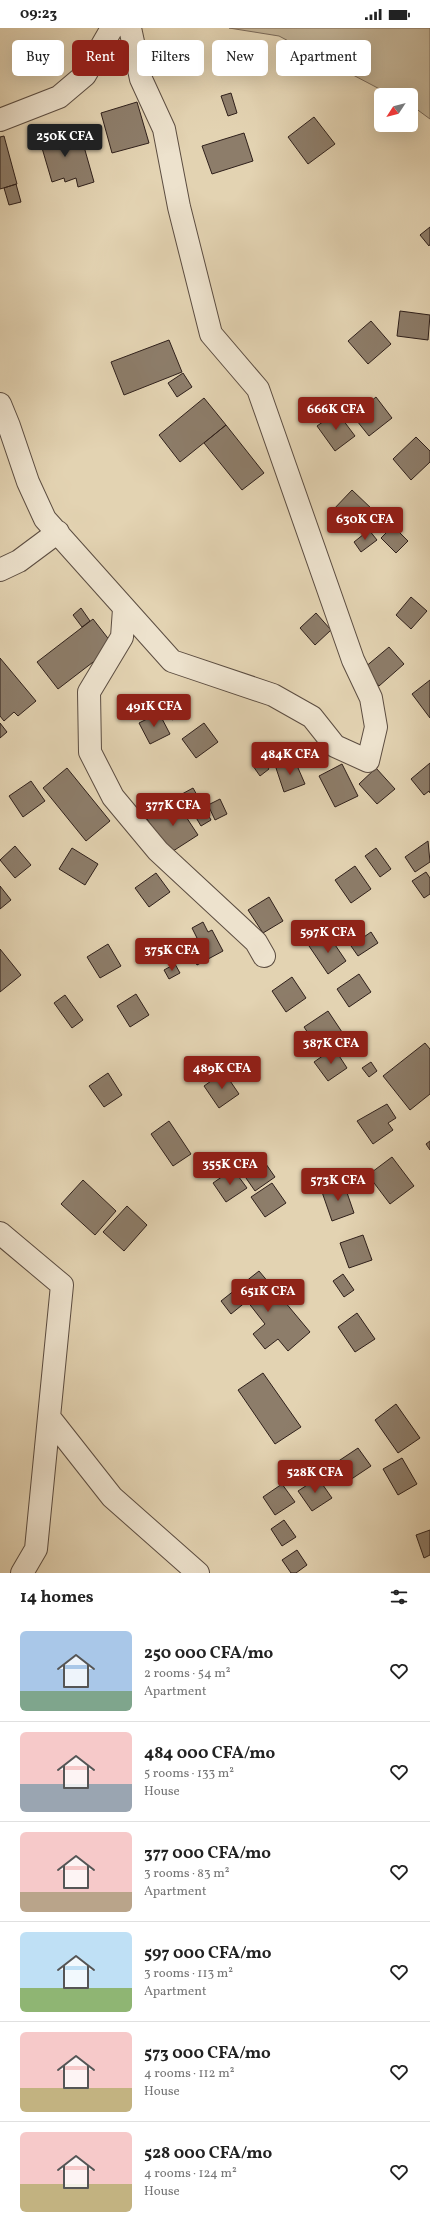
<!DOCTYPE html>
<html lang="en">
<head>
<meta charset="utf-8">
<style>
  body { margin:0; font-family:Vollkorn,serif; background:#f6f6f6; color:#222; height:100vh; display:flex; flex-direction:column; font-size:15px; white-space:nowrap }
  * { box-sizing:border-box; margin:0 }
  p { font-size:13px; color:#767676 }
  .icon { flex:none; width:22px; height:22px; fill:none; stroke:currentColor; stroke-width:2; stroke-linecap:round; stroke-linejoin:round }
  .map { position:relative; height:1545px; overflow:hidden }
  .panel { display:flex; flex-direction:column; background:#fff; flex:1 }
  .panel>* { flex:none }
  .top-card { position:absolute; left:12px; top:12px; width:406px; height:36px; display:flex; gap:8px }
  .needle { width:26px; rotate:234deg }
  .controls { position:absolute; left:374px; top:60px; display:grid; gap:8px }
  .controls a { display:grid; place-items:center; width:44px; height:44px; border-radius:6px; background:#fff; box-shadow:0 4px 16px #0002; font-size:20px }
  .price { position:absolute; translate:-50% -34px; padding:0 9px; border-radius:4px; background:#8f2418; color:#fff; font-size:13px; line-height:26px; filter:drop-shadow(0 1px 2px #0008) }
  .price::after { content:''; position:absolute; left:50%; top:24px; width:12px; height:9px; margin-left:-6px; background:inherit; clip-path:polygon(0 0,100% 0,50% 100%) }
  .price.current { background:#222; color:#fff }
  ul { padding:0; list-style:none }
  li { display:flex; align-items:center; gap:12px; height:100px; padding:0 20px }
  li+li { border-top:1px solid #e0e0e0 }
  li span { display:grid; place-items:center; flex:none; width:112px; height:80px; border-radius:6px; color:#555 }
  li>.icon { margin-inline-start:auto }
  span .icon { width:48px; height:48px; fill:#fffc; stroke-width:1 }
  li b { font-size:17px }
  h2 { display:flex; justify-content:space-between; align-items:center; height:48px; padding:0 20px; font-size:17px }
  .pill { padding:0 14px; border-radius:6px; background:#fff; box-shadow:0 4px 16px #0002; font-size:14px; line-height:36px }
  .pill.current { background:#8f2418; color:#fff }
  .status { display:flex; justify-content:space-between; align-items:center; height:28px; padding:0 20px; background:#fff; direction:ltr }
  .status svg { height:11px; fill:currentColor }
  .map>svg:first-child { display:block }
</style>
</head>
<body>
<div class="status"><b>09:23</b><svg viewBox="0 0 49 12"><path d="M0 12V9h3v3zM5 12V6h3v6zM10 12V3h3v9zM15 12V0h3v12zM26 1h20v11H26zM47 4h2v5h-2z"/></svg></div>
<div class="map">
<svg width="430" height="1545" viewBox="0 0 430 1545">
  <rect width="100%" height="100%" fill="#e3d3b2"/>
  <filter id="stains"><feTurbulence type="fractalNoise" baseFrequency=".005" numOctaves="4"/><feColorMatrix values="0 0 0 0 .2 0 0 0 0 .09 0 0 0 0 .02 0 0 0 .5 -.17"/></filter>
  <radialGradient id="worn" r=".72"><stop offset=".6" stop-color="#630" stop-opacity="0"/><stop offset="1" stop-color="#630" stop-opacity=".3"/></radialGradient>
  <!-- green -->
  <path fill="#c4b598" stroke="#7a6a5a" d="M229,0h201v91l-19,-14v-10h-20l-112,-59z"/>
  <!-- building -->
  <path fill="#8d7d6a" stroke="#2f201b" d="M231,65l6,20 -9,3 -7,-20z
    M137,74l12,41 -37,10 -11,-40z
    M314,89l21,27 -27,20 -20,-27z
    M56,98l4,16 21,-6 13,46 -16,5 -2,-9 -11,4 -1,-4 -12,4 -15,-51z
    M244,105l9,28 -41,13 -10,-28z
    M4,108l13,48 -17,5v-52z
    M16,156l5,18 -12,3 -5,-17z
    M430,199v17l-1,2 -9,-11z
    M400,283l30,4 -2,25 -31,-4z
    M371,293l20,23 -23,20 -20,-23z
    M169,312l13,32 -58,23 -13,-33z
    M183,345l9,14 -15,10 -9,-14z
    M376,369l16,21 -23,18 -16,-20z
    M204,370l22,27 -46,37 -21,-27z
    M337,384l18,24 -20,15 -18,-25z
    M226,397l38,48 -22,17 -38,-47z
    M416,409l14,14v11l-19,18 -18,-21z
    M352,462l21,20 -20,21 -21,-20z
    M393,498l15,15 -12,12 -15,-15z
    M369,502l8,10 -16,12 -7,-10z
    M411,569l16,14 -16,18 -15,-14z
    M81,580l9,13 -8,6 -9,-12z
    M316,585l15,17 -16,15 -15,-17z
    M93,591l21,27 -56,43 -21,-27z
    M389,619l15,17 -25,22 -15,-18z
    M0,630l36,43 -18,15 -4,-4 -10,9 -4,-5z
    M430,652v38l-18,-24z
    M183,672l6,10 -17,10 -6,-9z
    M159,685l11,21 -20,10 -11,-21z
    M0,695l7,9 -7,6z
    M204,695l14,19 -22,16 -14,-19z
    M262,731l7,10 -9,7 -7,-10z
    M295,733l10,23 -21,8 -8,-24z
    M430,735v30l-1,-2 -5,4 -13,-16z
    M342,736l16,32 -23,11 -16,-31z
    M67,740l43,53 -24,20 -43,-53z
    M376,740l19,21 -18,15 -18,-20z
    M31,753l14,20 -22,16 -14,-21z
    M193,760l18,32 -10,6 -19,-32z
    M220,771l7,15 -12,6 -7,-15z
    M175,772l23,35 -28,18 -23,-34z
    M428,813l2,21 -15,10 -10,-15z
    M15,818l16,19 -16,13 -15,-18z
    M72,820l26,16 -13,21 -26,-16z
    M376,820l15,21 -11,8 -15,-21z
    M355,838l16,23 -20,14 -16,-23z
    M426,844l4,6v16l-6,4 -12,-17z
    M156,845l14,19 -21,15 -14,-19z
    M0,858l11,14 -11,9z
    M269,869l14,24 -20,12 -15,-23z
    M203,894l5,10 4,-2 11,21 -26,14 -11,-21 11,-6 -5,-10z
    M371,904l7,11 -20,13 -7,-10z
    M327,905l19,28 -18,13 -19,-28z
    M108,916l13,22 -21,12 -13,-21z
    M0,921l21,26 -21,17z
    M175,936l5,9 -11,6 -5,-9z
    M359,946l12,18 -22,15 -12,-18z
    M292,949l14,21 -20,14 -14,-21z
    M136,966l13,21 -19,12 -13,-21z
    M65,967l18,25 -11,8 -18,-25z
    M328,983l18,27 -24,16 -18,-27z
    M425,1015l5,6v45l-20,16 -27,-34z
    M334,1020l13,20 -19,13 -14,-19z
    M371,1034l6,9 -8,6 -7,-9z
    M224,1044l15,22 -20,14 -15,-22z
    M108,1045l14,22 -18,12 -15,-21z
    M387,1076l9,14 -8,5 5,7 -20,14 -16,-23z
    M169,1093l22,33 -18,12 -22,-32z
    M430,1113v9l-4,-6z
    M259,1126l16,23 -20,14 -16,-23z
    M392,1129l22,29 -24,18 -22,-29z
    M233,1141l14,19 -21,14 -13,-19z
    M83,1152l33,31 -21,24 -34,-31z
    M272,1155l14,20 -21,14 -14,-20z
    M344,1156l10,29 -22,8 -10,-29z
    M127,1178l20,19 -23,26 -21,-19z
    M363,1207l9,25 -23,8 -9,-25z
    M259,1243l51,61 -22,19 -10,-12 -13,10 -12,-15 12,-10 -18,-23 -16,13 -10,-13z
    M343,1246l11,16 -10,7 -11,-16z
    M357,1285l18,26 -20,13 -17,-25z
    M263,1345l38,54 -26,17 -37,-54z
    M396,1376l24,34 -22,15 -23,-33z
    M358,1420l13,18 -21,14 -13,-18z
    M402,1430l15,26 -19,11 -15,-26z
    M318,1450l14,20 -20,13 -14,-20z
    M282,1456l13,18 -20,13 -12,-18z
    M284,1492l12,17 -14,9 -11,-17z
    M430,1502v25l-6,3 -8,-23z
    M297,1522l10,15 -11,8h-5l-9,-13z"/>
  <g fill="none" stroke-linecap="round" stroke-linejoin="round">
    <defs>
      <path id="minor" d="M0,92l59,-23 26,-22 27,-47
        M0,376l9,22 19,56 17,37 127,142 101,34 39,22 23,29 33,15 8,-34 -5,-29 -18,-38 -95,-271 -47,-55 -32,-127 -15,-78 -23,-50 -11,-51
        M0,542l19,-9 39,-29
        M124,581l-2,28 -33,55 1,60 23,45 45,54 98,91 8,14
        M0,1205l62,52 -26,264 -14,24
        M49,1389l63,80 86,76"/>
    </defs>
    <!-- minor casing -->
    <use href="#minor" stroke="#5c4d41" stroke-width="24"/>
    <!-- minor -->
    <use href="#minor" stroke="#ede2cd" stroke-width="22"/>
  </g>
  <rect width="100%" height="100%" filter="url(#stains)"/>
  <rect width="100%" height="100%" fill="url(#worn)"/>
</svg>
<div class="controls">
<a><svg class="needle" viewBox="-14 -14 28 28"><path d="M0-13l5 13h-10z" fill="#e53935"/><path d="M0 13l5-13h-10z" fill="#767676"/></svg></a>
</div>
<b class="price current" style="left:65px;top:130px">250K CFA</b>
<b class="price" style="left:336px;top:403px">666K CFA</b>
<b class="price" style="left:365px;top:513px">630K CFA</b>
<b class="price" style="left:154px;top:700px">491K CFA</b>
<b class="price" style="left:290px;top:748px">484K CFA</b>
<b class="price" style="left:173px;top:799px">377K CFA</b>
<b class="price" style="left:328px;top:926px">597K CFA</b>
<b class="price" style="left:172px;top:944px">375K CFA</b>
<b class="price" style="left:331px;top:1037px">387K CFA</b>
<b class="price" style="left:222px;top:1062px">489K CFA</b>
<b class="price" style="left:230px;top:1158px">355K CFA</b>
<b class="price" style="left:338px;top:1174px">573K CFA</b>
<b class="price" style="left:268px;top:1285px">651K CFA</b>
<b class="price" style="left:315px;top:1466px">528K CFA</b>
<div class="top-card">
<a class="pill">Buy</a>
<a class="pill current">Rent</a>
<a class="pill">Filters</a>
<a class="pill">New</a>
<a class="pill">Apartment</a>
</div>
</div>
<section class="panel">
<h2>14 homes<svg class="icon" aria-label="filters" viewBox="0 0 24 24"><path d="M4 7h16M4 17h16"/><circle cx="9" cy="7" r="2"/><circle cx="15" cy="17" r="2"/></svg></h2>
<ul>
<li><span style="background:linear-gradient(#a9c7e8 75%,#7fa58c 0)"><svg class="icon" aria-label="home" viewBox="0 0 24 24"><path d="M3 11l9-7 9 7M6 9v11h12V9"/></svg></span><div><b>250 000 CFA/mo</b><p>2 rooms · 54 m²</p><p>Apartment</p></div><svg class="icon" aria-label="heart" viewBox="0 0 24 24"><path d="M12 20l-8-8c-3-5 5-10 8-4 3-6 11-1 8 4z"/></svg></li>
<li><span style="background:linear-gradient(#f6c9c9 65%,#9aa5b1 0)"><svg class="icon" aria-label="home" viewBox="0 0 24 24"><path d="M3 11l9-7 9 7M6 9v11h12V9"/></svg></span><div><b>484 000 CFA/mo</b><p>5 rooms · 133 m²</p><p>House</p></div><svg class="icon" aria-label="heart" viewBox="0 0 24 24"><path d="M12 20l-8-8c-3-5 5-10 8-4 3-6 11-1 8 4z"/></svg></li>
<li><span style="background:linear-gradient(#f6c9c9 75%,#b9a48a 0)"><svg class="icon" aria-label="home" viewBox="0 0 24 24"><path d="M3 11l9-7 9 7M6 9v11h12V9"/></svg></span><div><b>377 000 CFA/mo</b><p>3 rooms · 83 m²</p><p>Apartment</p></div><svg class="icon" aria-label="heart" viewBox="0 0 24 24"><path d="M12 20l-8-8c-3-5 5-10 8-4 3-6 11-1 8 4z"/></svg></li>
<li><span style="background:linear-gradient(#bfe0f5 70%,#8fb573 0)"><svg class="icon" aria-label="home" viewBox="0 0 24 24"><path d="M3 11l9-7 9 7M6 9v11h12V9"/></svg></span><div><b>597 000 CFA/mo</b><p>3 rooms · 113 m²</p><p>Apartment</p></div><svg class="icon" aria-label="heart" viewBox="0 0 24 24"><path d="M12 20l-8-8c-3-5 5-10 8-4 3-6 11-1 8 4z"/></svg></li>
<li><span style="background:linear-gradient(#f6c9c9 70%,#c2b280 0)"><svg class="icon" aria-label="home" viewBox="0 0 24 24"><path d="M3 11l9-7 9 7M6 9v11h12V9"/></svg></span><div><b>573 000 CFA/mo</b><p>4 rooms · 112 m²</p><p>House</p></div><svg class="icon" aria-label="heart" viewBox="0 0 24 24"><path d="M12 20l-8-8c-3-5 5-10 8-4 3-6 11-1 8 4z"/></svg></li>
<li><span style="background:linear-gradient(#f6c9c9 65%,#c2b280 0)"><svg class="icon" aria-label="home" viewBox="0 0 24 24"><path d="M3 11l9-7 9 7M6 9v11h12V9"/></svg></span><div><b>528 000 CFA/mo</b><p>4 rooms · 124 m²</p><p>House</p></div><svg class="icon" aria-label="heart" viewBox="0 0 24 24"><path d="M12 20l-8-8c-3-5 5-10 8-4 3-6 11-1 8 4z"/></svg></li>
</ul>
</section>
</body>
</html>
